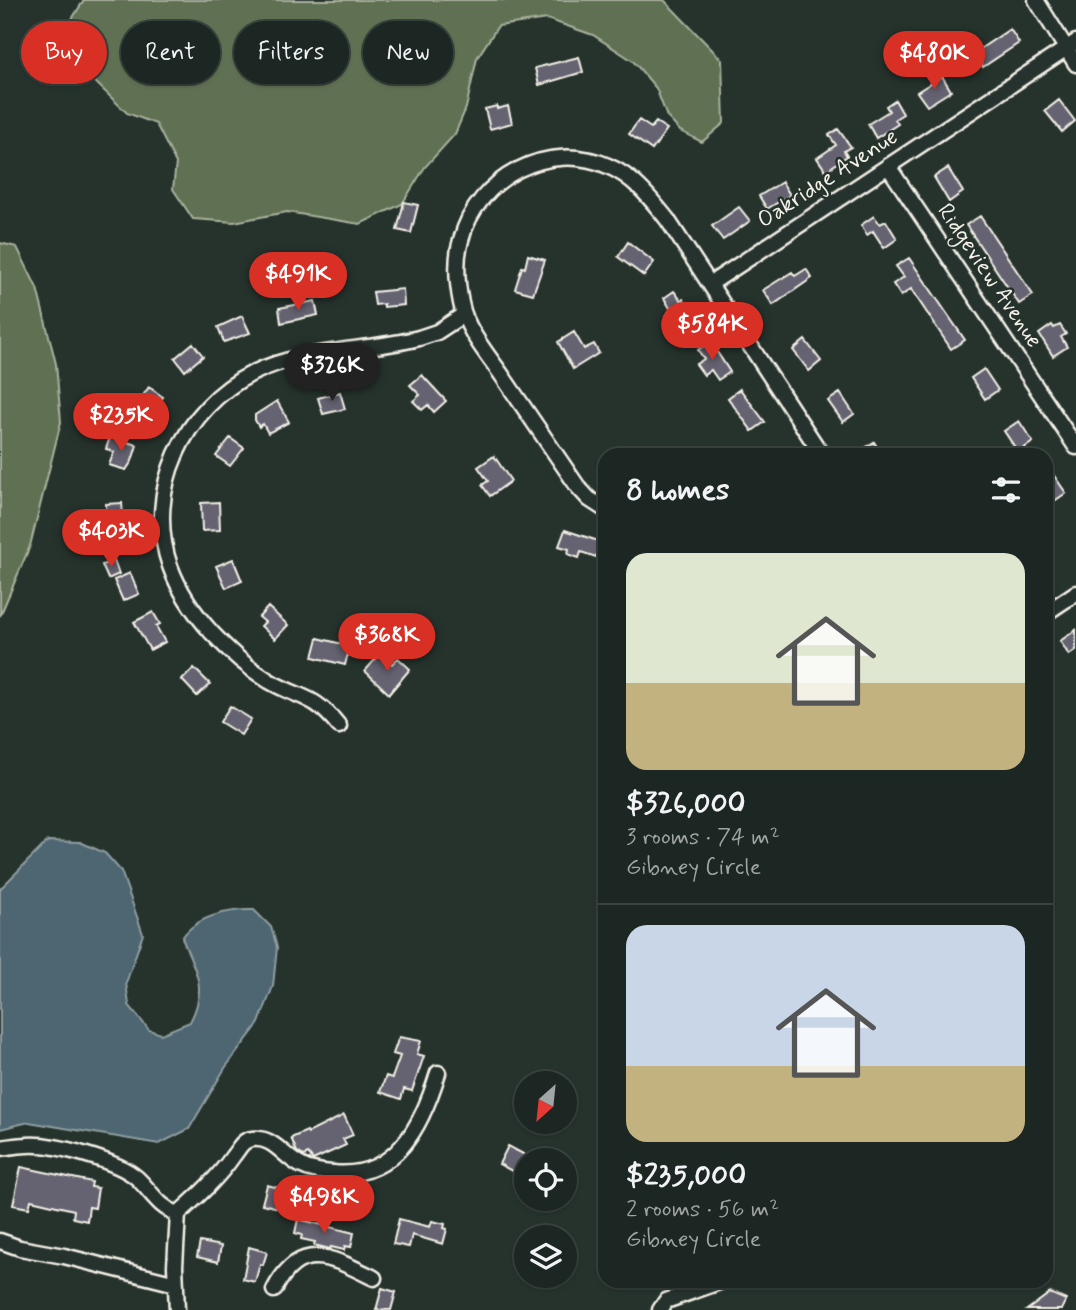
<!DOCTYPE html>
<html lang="en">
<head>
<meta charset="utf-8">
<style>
  body { margin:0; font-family:Mynerve,sans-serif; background:#29322f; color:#f1f3f6; height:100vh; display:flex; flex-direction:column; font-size:26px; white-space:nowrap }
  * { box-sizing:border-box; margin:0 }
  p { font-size:23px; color:#a0a5a5 }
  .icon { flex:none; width:38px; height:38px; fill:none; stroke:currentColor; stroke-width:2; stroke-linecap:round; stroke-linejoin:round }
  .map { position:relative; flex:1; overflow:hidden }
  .sheet { position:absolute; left:598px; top:448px; width:455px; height:840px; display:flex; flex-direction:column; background:#1c2622; border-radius:21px; box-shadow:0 2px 5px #0004,0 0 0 2px #3a4340 }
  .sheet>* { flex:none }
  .guide { position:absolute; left:21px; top:21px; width:472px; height:63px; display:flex; gap:14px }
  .needle { width:46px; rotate:207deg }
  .fabs { position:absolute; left:514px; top:1071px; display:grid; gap:14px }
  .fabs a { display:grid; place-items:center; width:63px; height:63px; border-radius:50%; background:#1c2622; box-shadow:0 2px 5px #0004,0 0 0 2px #3a4340; font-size:35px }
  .price { position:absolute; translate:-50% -60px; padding:0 16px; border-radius:24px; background:#d93025; color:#fff; font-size:23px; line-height:46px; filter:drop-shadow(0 2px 4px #0008) }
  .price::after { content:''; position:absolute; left:50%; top:42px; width:21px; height:16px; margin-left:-10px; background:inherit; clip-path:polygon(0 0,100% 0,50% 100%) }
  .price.selected { background:#222; color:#fff }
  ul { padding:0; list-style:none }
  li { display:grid; align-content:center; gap:14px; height:371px; padding:0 28px }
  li+li { border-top:2px solid #3a4340 }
  li span { display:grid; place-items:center; height:217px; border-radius:21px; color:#555 }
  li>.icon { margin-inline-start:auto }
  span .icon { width:126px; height:126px; fill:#fffc; stroke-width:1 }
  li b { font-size:30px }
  h2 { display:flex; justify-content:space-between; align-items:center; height:84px; padding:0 28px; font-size:30px }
  .tag { padding:0 24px; border-radius:32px; background:#1c2622; box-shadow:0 2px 5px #0004,0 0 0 2px #3a4340; font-size:24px; line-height:63px }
  .tag.selected { background:#d93025; color:#fff }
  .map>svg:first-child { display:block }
</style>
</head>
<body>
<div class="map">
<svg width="1076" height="1310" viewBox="0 0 1076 1310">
  <rect width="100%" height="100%" fill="#26332d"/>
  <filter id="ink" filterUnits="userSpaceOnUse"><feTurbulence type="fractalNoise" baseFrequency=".0143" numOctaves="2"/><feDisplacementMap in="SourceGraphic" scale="14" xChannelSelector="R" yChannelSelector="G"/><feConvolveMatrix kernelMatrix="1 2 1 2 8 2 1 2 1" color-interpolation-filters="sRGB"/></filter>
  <g filter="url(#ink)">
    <!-- green -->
    <path fill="#607153" stroke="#aab19e" stroke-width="2" d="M84,0h580l58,60 2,63 -22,19 -22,-11 -13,-14 -11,-29 -23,-27 -40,-26 -46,-16 -49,7 -21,32 -11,50 -11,26 -30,33 -23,37 -42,20 -73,-12 -53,10 -41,-3 -20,-30 3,-26 -20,-39 -29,-11 -42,-41 -44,-4z
      M0,243l17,4 20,41 19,76 5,58 -31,124 -30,70z"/>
    <!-- water -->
    <path fill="#4e6672" stroke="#909ea1" stroke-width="2" d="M48,841l32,1 25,11 16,18 22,63 -17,49 3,22 20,25 12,4 29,-12c18,-35 6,-50 -8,-84 14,-22 48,-29 72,-28l17,17 6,20 -4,39 -14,37 -34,45 -36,61 -30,15 -130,-22 -29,7v-240z"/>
    <!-- building -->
    <path fill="#656471" stroke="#f4f1e8" stroke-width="2" d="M1010,29l9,14 -36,24 -9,-14z
      M579,57l4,15 -44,13 -4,-17z
      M942,76l9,15 -24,15 -10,-14z
      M895,100l8,14 -8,5 3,5 -22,14 -8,-14 21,-13 -3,-5z
      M1059,100l16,21 -13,11 -17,-21z
      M497,106v3l11,-3 4,17 -22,6 -5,-20z
      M639,120l12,8 5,-6 11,7 -15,21 -23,-16z
      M838,129l13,18 -7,4 3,5 -21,15 -9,-13 19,-13 -7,-10z
      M948,168l15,24 -14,10 -15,-25z
      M782,182l8,13 -23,14 -8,-13z
      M404,202l14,3 -7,28 -14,-3z
      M739,207l11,14 -27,19 -11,-14z
      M874,216l6,8 6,-3 11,18 -13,9 -11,-17 -6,4 -6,-10z
      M980,216l53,79 -14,9 -53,-79z
      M628,242l26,20 -10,14 -26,-19z
      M528,255l17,5 -12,34 -18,-5 7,-22 3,1z
      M909,258l56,82 -14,9 -40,-60 -10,7 -8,-12 11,-7 -8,-11z
      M806,269l6,9 -39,27 -10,-15 29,-18 3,4z
      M403,289l1,16 -20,2v-3l-9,1 -2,-13z
      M674,291l7,9 2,-1 14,21 -14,10 -19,-32z
      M315,301l3,14 -37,8 -2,-15z
      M242,316l8,17 -26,9 -6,-15z
      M1052,325l2,3 6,-3 6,9 -5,3 6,10 -14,9 -14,-22z
      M574,332l10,17 10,-5 5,9 -26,16 -15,-27z
      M805,340l16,21 -12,10 -16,-21z
      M710,341l20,31 -12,8 -7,-10 -7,5 -8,-11 8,-5 -6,-9z
      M193,343l10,13 -18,15 -10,-13z
      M984,369l14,21 -13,9 -14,-21z
      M422,375l24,26 -12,11 -6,-7 -6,5 -9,-9 7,-6 -10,-10z
      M149,387l14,10 -12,17 -14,-10z
      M740,389l25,33 -13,9 -24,-33z
      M340,392l5,17 -22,5 -5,-16z
      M840,393l14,21 -11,8 -15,-21z
      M277,401l12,21 -21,11 -5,-9 -4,3 -4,-7v-5z
      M1019,421l14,21 -15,10 -14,-21z
      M110,437l27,8 -5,16 -6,9 -17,-5 5,-13 -8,-3z
      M230,438l14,10 -14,18 -14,-10z
      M874,442l8,13h-27z
      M494,456l17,25 -21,15 -8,-11 6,-4 -10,-14z
      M1046,464l20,29 -13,9 -7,-9z
      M219,502l1,28 -18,1 -1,-28z
      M122,503l2,24 -17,1 -1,-24z
      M565,530l36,12 -5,15 -15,-5 -2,6 -11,-4 1,-5 -10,-3z
      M233,559l9,22 -16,7 -10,-22z
      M114,560l5,14 -11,5 -6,-14z
      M130,573l9,21 -16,7 -9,-21z
      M268,607l20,18 -13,14 -14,-13 4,-4 -6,-5z
      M153,612l7,12 -4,2 9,16 -15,8 -16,-28z
      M1076,630v20l-7,5 -9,-14z
      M318,638l32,8 -5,19 -32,-8z
      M380,654l12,10 6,-6 12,11 -21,25 -24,-23z
      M194,668l16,16 -13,12 -15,-16z
      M230,706l21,13 -10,16 -21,-13z
      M399,1037l22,4 -4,13 7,2 -12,35 -8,-2 -3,10 -21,-7 6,-16 6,2 8,-22 -7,-2z
      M344,1115l9,20 -10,4 3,6 -33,15 -5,-6 -4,2 -7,-4 -6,-14 16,-7 1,2z
      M508,1146l17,9 -2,4 4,2v18l-28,-15z
      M21,1167l71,15 -1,5 7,1 -3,20 -6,-1 -2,14 -14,-3 1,-8 -43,-10 -2,8 -16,-3z
      M267,1185l16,4 -4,19 -17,-4z
      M298,1219l56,14 -3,14 -6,-1 -1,4 -13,-3 -1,2 -16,-4 1,-3 -14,-3 1,-4 -7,-2z
      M399,1219l31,8 2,-6 13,3 -1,4 3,1 -4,15 -31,-9 -3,12 -16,-3z
      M200,1242l21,4 -3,16 -21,-5z
      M249,1247l18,5 -4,13 -3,-1 -5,18 -12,-3z
      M382,1288l14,4 -5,18h-15z
      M1050,1293l16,7 -5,10h-34z"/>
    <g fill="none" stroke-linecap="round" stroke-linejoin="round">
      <defs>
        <path id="minor" d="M1036,0l40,64
          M888,166l188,281
          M710,284l366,-242
          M606,510l-17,-11 -11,-12c-25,-37 -50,-73 -75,-110 -15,-22 -37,-47 -42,-74 -4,-20 -6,-43 0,-63 16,-63 88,-100 147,-74 26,11 42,32 59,53l155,236
          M1046,613l30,-20
          M339,726c-25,-32 -39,-27 -70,-45 -21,-13 -40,-30 -57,-48 -18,-20 -33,-42 -42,-67 -26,-75 14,-159 83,-193 51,-25 112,-21 166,-35l18,-6 26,-17
          M0,1148c9,-1 18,-3 27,-3 26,-2 91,16 110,33 15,14 21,29 41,36
          M0,1241l20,7 44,8 112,28
          M274,1290c26,-51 57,-33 100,-12
          M177,1310l-2,-44 3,-52c20,-18 40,-36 55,-58 6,-7 9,-16 19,-17 22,-3 32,19 50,27 9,5 21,6 31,7 63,7 89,-48 105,-100
          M660,1310l6,-9 56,-20"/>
      </defs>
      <!-- minor casing -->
      <use href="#minor" stroke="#f4f1e8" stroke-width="19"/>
      <!-- minor -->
      <use href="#minor" stroke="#26332d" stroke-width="14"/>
    </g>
  </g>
  <g text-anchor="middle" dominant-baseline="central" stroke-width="5" stroke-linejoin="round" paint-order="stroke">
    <!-- street labels -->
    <g font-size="23" fill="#f4f1e8" stroke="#26332d">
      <text transform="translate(828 179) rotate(-33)">Oakridge Avenue</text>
      <text transform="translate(989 276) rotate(56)">Ridgeview Avenue</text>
    </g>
  </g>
</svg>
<div class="fabs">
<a><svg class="needle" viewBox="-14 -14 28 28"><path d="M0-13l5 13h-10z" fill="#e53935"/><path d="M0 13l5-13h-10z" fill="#a0a5a5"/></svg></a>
<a><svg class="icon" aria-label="locate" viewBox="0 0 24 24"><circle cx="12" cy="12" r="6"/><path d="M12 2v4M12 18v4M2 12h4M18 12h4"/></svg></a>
<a><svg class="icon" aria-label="layers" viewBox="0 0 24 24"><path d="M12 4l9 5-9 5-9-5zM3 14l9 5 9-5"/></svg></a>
</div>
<b class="price" style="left:934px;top:91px">$480K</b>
<b class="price" style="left:298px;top:312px">$491K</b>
<b class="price" style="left:712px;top:362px">$584K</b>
<b class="price selected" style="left:332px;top:403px">$326K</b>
<b class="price" style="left:121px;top:453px">$235K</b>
<b class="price" style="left:111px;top:569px">$403K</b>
<b class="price" style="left:387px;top:673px">$368K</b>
<b class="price" style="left:324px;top:1235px">$498K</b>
<div class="guide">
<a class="tag selected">Buy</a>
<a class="tag">Rent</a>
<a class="tag">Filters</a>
<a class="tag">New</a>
</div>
<section class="sheet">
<h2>8 homes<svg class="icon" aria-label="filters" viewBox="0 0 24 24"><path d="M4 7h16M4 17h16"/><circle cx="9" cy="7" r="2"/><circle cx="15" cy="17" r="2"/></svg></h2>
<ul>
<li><span style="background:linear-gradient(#dfe7d0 60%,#c2b280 0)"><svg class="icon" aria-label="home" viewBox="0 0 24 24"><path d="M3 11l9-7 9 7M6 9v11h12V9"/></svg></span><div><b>$326,000</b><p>3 rooms · 74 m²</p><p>Gibney Circle</p></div></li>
<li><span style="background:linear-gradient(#c9d6e8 65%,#c2b280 0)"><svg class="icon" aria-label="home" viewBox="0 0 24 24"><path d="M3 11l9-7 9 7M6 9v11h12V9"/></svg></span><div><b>$235,000</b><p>2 rooms · 56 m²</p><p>Gibney Circle</p></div></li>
</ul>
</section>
</div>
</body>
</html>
